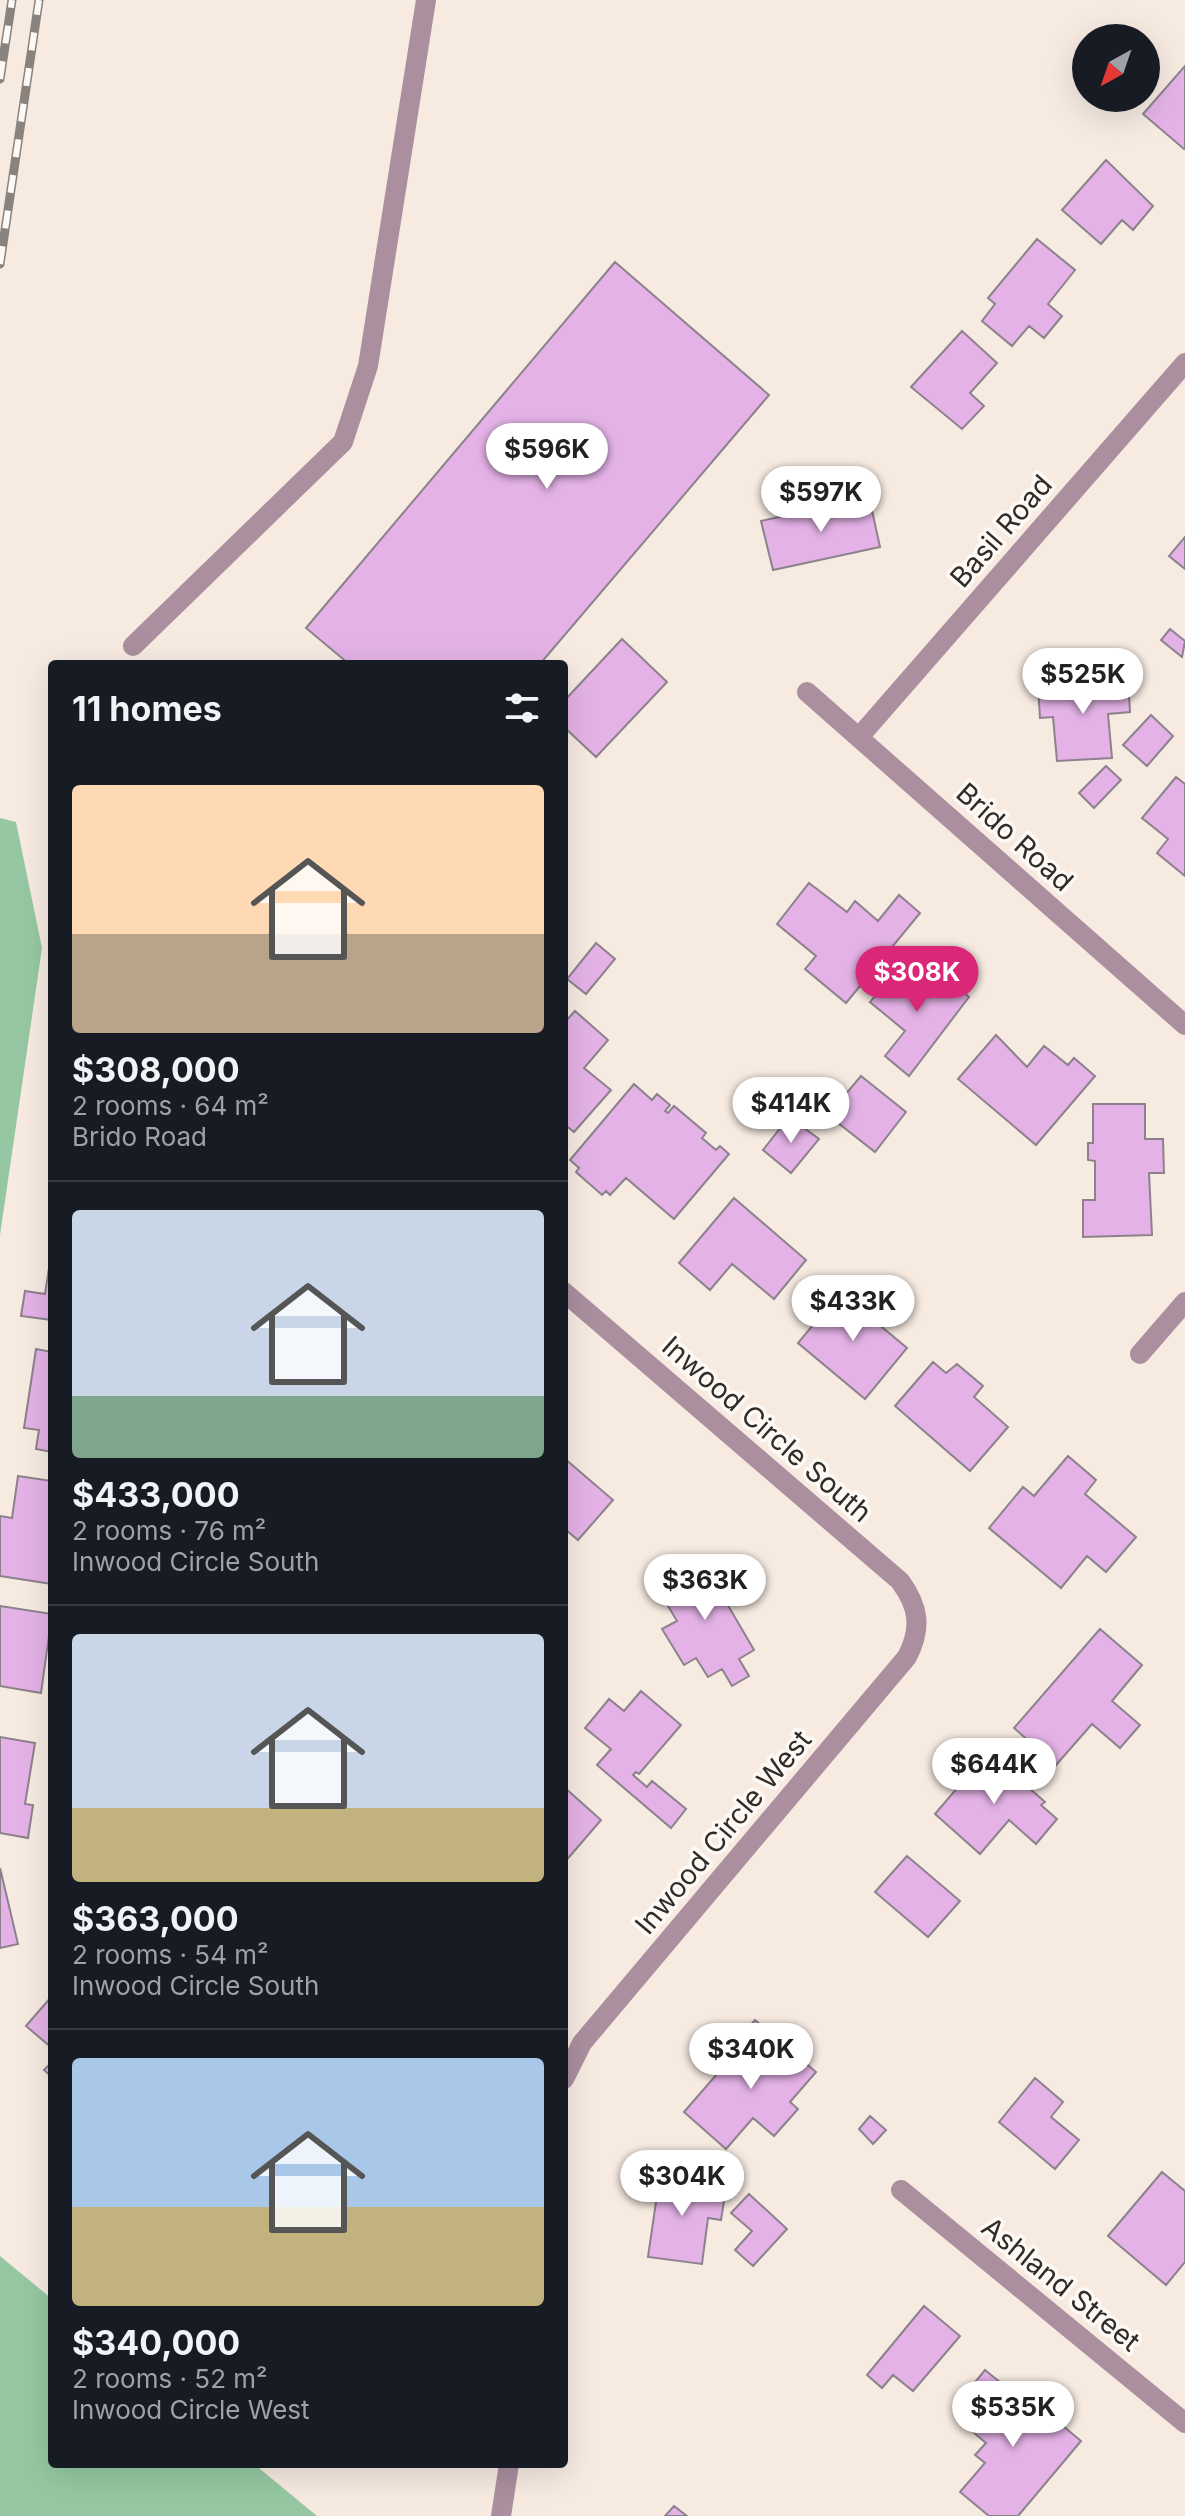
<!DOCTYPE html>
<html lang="en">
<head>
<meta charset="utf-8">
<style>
  body { margin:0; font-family:Inter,sans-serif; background:#242831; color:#f1f3f6; height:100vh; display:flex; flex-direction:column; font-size:30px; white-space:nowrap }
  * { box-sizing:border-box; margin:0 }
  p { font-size:26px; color:#9ea1a6 }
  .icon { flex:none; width:44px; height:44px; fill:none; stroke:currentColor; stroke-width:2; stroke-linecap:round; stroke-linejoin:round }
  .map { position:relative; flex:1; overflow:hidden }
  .sheet { position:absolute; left:48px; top:660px; width:520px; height:1808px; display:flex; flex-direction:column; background:#171b24; border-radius:8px; box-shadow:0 8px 32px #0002 }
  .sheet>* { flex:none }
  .needle { width:52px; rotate:220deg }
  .fabs { position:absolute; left:1072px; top:24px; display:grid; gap:16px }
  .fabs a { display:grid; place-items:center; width:88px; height:88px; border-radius:50%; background:#171b24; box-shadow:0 8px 32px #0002; font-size:40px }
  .price { position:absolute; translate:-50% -68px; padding:0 18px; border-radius:28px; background:#fff; color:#222; font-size:26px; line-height:52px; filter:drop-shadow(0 2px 4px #0008) }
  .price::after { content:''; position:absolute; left:50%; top:48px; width:24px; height:18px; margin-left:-12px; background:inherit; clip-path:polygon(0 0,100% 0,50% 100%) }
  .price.current { background:#db2777; color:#fff }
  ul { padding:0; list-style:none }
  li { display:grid; align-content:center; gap:16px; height:424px; padding:0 24px }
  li+li { border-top:2px solid #363941 }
  li span { display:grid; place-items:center; height:248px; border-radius:8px; color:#555 }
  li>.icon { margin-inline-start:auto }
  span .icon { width:144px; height:144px; fill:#fffc; stroke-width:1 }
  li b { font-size:34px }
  h2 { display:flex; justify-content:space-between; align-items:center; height:96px; padding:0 24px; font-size:34px }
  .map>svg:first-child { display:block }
</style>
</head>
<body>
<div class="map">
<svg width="1185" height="2516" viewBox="0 0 1185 2516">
  <rect width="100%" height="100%" fill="#f6eae1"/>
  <!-- green -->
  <path fill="#95c8a2" d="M0,818l16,4 26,126 -42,287z
    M0,2256l52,43v165h202l63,52h-317z"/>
  <!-- building -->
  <path fill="#e4b2e7" stroke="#8c828c" stroke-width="2" d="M1185,66v82l-1,1 -41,-35z
    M1106,160l47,46 -20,24 -11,-10 -21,24 -39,-34z
    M1037,239l38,31 -27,34 14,12 -18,22 -15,-12 -17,20 -30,-25 13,-17 -7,-6z
    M615,262l154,133 -229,269h-191l-43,-36z
    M962,331l35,32 -27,30 14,13 -22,23 -51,-42z
    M869,497l11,50 -107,23 -12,-49z
    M1185,537v32l-16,-13z
    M1170,629l15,12 -3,16 -21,-17z
    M622,639l45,43 -71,75 -32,-30v-26z
    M1128,679l2,33 -22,2 4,44 -55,3 -4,-44 -13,1 -2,-33z
    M1151,715l22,21 -26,30 -24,-21z
    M1106,766l15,14 -27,28 -15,-15z
    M1176,777l9,7v92l-28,-23 11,-14 -26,-21z
    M809,883l38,29 8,-11 23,20 21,-26 21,18 -74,90 -41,-34 11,-13 -39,-32z
    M596,943l19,16 -29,35 -19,-15z
    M902,963l36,28 9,-12 22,18 -60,79 -24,-20 20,-25 -35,-29z
    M575,1011l33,29 -24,28 27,22 -37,42 -10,-8v-101z
    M996,1035l31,32 17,-21 24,19 6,-7 21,18 -59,69 -78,-66z
    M861,1076l45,36 -31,40 -47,-37z
    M634,1084l18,16 5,-6 13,11 -5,6 3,2 6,-7 32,27 -4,5 14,12 4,-4 9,8 -55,65 -48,-41 -16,17 -4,-4 -4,4 -26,-23 3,-4 -9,-8z
    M1093,1104h52v35h18l1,34h-15l3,62 -69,2v-37h12v-39l-7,-1v-17h5z
    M789,1117l30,22 -28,34 -28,-23z
    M734,1198l72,62 -32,39 -42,-35 -22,26 -31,-27z
    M52,1249v71l-31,-4 4,-25 20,3z
    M846,1285l31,26 -6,7 36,30 -42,51 -67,-56z
    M36,1349l16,3v100l-16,-3 3,-19 -15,-2z
    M933,1362l13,11 11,-9 26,22 -9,11 34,30 -38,44 -75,-65z
    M1068,1456l28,24 -11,14 51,43 -30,35 -19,-16 -26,32 -72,-60 34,-41 11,9z
    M564,1458l49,42 -35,40 -12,-10 -2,2z
    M18,1476l34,5v103l-52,-8v-60l12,2z
    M707,1556l25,43 -6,3 28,48 -15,9 10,17 -17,10 -10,-17 -14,8 -12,-19 -12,7 -22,-36 15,-8 -21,-35z
    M0,1606l52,8 -11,79 -41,-7z
    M1100,1629l42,36 -30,36 28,24 -20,23 -28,-24 -36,41 -42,-37z
    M641,1691l40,34 -42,49 -3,-2 -3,3 14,12 5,-6 34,28 -15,19 -74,-63 14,-16 -26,-21 24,-29 15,12z
    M0,1737l35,6 -10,61 8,1 -5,33 -28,-5z
    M988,1752l57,50 -4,3 16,14 -21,25 -27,-24 -29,34 -45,-40z
    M564,1787l37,33 -37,43z
    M907,1856l53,45 -32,36 -53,-45z
    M0,1868l18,76 -18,4z
    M52,1996v52l-26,-22z
    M755,2020l61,52 -26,30 8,7 -24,27 -21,-18 -27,31 -42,-37 53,-61 26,22 11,-12 -31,-27z
    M52,2062v15l-8,-7z
    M1035,2078l28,24 -12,15 28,23 -24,29 -56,-47z
    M870,2116l16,14 -13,14 -14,-15z
    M1162,2172l23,19v71l-19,23 -58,-49z
    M648,2176l78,12 -5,32 -13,-2 -6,46 -54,-7 9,-62 -12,-2z
    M749,2194l38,35 -34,37 -18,-16 17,-19 -21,-18z
    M924,2306l36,30 -47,55 -20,-16 -11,13 -15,-13z
    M985,2370l42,34 4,-5 50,42 -63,75h-29l-29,-24 25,-29 -10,-8 11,-12 -20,-17 18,-21 -16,-14z
    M674,2506l13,10h-22z"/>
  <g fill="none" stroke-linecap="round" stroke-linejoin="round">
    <!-- service -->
    <path stroke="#ab8f9f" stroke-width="20" d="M133,646l210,-204 25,-76 58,-366"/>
    <!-- minor -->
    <path stroke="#ab8f9f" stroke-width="20" d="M807,692l378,333
      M860,736l325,-373
      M564,1292l336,289c19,26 22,47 7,76l-325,386 -18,36
      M1140,1354l45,-52
      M901,2190l284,233
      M501,2516l8,-52"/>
    <defs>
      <path id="rail" d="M0,79l12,-79
        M0,264l39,-264"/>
    </defs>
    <!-- rail casing -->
    <use href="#rail" stroke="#8a837d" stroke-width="9"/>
    <!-- rail -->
    <use href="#rail" stroke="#fef9f5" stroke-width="6" stroke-dasharray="18" stroke-linecap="butt"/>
  </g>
  <g text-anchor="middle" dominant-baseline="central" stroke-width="7" stroke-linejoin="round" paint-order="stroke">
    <!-- street labels -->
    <g font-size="28" fill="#302c28" stroke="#fef9f5">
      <text transform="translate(1001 531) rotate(-49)">Basil Road</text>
      <text transform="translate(1015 837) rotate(42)">Brido Road</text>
      <text transform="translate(767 1429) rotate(41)">Inwood Circle South</text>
      <text transform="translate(723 1832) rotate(-50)">Inwood Circle West</text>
      <text transform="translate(1061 2284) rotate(39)">Ashland Street</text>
    </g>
  </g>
</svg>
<div class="fabs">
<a><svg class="needle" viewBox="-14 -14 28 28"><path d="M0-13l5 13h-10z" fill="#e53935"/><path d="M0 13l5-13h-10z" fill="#9ea1a6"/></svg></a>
</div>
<b class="price" style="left:547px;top:491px">$596K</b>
<b class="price" style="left:821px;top:534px">$597K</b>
<b class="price" style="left:1083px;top:716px">$525K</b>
<b class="price current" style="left:917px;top:1014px">$308K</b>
<b class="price" style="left:791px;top:1145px">$414K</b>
<b class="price" style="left:853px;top:1343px">$433K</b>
<b class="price" style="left:705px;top:1622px">$363K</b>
<b class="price" style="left:994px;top:1806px">$644K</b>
<b class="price" style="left:751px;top:2091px">$340K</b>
<b class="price" style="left:682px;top:2218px">$304K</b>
<b class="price" style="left:1013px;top:2449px">$535K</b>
<section class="sheet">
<h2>11 homes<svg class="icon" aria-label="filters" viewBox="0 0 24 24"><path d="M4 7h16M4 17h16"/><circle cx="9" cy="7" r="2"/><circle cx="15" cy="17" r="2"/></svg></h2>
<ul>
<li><span style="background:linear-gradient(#ffd9b3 60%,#b9a48a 0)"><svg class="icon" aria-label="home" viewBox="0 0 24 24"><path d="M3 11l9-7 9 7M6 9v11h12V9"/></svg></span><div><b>$308,000</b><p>2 rooms · 64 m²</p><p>Brido Road</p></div></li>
<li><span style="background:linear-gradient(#c9d6e8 75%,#7fa58c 0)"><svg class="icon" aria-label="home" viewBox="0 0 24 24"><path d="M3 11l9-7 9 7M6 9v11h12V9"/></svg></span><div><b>$433,000</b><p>2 rooms · 76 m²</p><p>Inwood Circle South</p></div></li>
<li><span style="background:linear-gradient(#c9d6e8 70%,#c2b280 0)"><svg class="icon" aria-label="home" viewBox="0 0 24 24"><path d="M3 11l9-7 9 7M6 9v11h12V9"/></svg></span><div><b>$363,000</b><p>2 rooms · 54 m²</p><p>Inwood Circle South</p></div></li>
<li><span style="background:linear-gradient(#a9c7e8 60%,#c2b280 0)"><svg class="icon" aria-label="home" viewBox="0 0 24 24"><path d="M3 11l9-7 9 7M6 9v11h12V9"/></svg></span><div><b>$340,000</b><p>2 rooms · 52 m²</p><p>Inwood Circle West</p></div></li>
</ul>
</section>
</div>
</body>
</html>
